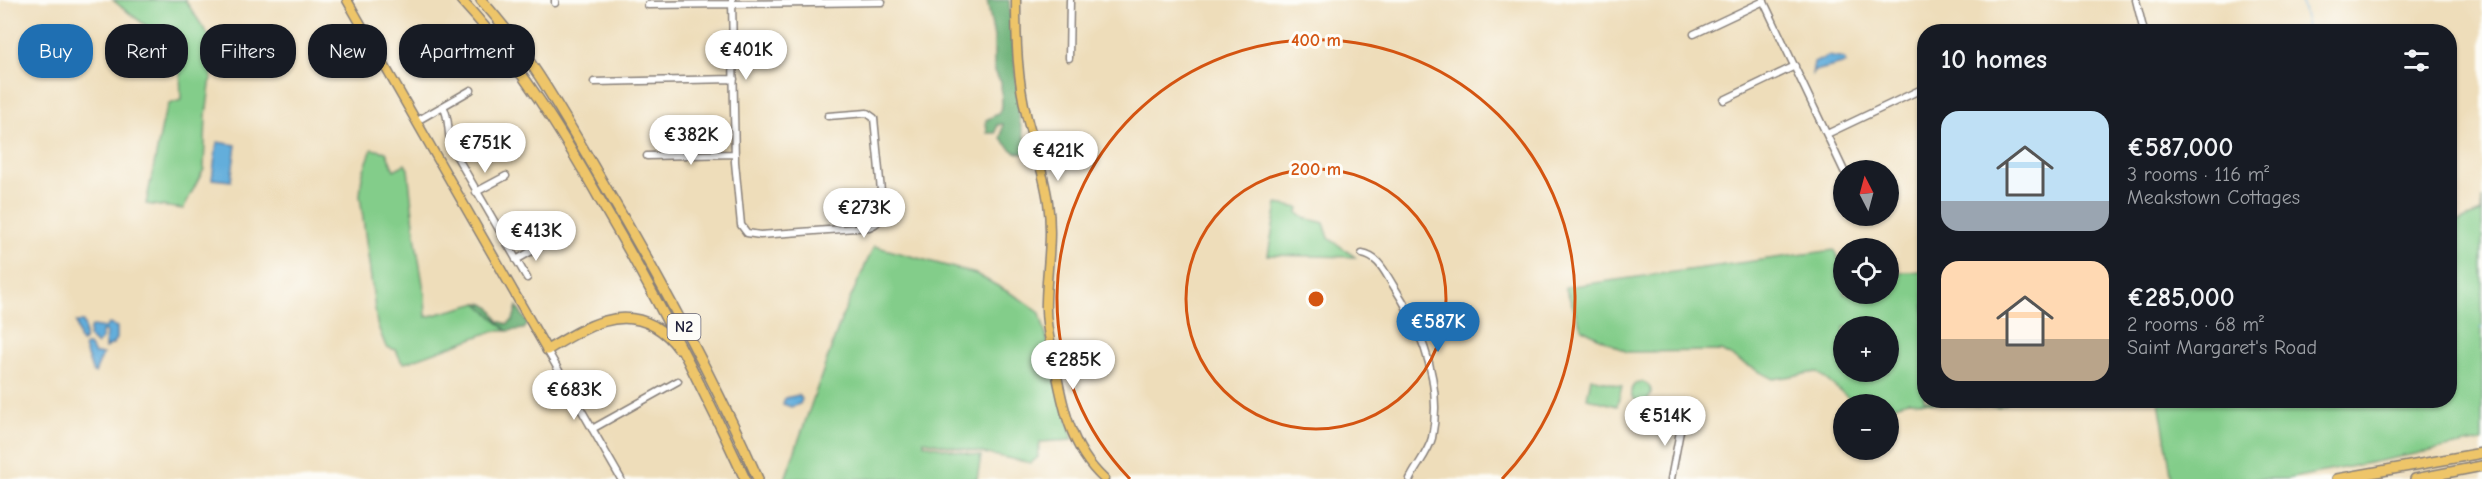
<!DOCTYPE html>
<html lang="en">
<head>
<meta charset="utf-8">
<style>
  body { margin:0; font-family:"Comic Neue",sans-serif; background:#20242c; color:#f1f3f6; height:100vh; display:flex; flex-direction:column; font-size:22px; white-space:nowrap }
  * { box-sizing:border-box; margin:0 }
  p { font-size:20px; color:#9ea1a6 }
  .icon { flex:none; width:33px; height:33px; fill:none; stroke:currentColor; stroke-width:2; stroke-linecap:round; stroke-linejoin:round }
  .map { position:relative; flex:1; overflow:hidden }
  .side { position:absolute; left:1917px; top:24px; width:540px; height:384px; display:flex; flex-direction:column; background:#171b24; border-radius:24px; box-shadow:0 2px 4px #0004 }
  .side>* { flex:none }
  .hud { position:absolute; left:18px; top:24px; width:570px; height:54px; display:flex; gap:12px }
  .needle { width:39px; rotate:354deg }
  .controls { position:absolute; left:1833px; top:160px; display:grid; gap:12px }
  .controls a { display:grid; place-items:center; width:66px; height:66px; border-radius:50%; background:#171b24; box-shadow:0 2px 4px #0004; font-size:30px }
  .price { position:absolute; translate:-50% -51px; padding:0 14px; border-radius:21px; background:#fff; color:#222; font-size:20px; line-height:39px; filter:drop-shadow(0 2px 3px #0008) }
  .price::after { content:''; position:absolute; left:50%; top:36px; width:18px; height:14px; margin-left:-9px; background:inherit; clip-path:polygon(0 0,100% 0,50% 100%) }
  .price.active { background:#1f6fb2; color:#fff }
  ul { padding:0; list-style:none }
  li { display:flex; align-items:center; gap:18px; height:150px; padding:0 24px }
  li span { display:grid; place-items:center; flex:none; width:168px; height:120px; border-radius:18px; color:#555 }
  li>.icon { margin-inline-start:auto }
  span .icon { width:72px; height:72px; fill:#fffc; stroke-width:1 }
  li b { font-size:26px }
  h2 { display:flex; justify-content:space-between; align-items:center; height:72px; padding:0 24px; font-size:26px }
  .pill { padding:0 21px; border-radius:24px; background:#171b24; box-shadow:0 2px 4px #0004; font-size:21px; line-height:54px }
  .pill.active { background:#1f6fb2; color:#fff }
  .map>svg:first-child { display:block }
</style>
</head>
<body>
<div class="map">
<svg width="2482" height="479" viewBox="0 0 2482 479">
  <rect width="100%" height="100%" fill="#fdfcf7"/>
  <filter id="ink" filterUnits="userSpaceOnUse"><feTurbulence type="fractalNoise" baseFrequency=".0167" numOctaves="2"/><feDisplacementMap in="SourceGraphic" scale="12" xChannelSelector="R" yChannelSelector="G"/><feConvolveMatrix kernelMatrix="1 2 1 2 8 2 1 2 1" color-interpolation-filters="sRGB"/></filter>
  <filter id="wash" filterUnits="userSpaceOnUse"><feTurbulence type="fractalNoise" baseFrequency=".008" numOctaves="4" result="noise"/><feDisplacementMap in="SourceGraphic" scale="24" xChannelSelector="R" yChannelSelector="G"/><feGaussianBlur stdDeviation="1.35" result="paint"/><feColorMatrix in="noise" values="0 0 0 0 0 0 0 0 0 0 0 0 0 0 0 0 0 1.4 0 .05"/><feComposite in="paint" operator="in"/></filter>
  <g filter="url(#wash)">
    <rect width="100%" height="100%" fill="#eeddba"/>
    <!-- green -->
    <path fill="#83cd8a" stroke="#527862" stroke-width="1.5" fill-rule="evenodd" d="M113,0h72l28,42 2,5 -9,69 -2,53 -21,40 -37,-5 18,-88 5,-12 12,-4c-1,-12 1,-31 -4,-43 -7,-18 -48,-42 -64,-57z
      M372,149l14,3 8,18 11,-6 3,5 8,73 9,54 1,21 52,-14 29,28h-14l-88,32 -4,-2 -5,-11 -10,-3 -9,-23 -17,-128 2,-21z
      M2482,198v243l-195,38h-115l-13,-78 291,-1v-175l31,-12z
      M1277,204l22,4 -1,5c8,9 17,6 26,10l5,15 26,19 -87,-2z
      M874,246l102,28 43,24 21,15 33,127 -33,2 -2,15 -7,6 -107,-22v3l57,12 -4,23h-192l57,-162z
      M1834,250l9,18 1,26h44l1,-21 35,-2v129l87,1 -13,6 -90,-6 -19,6 -1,-2h-31l-40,-33 -44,7 -52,-28 -94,1 -45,-23 -17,-42zM1844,327h44v45h-44z
      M1591,378l31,8 -5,20 -30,-8z
      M1631 392a10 10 0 1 1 20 0a10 10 0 1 1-20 0Z"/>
    <!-- forest -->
    <path fill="#6ab076" stroke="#466958" stroke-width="1.5" d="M987,0h22l11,123 10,31c-15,1 -20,-5 -29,-16l2,-14 -6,1 -1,8h-9l-1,-13 12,-6 4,-8 -1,-24 -7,-10v-35z
      M478,303c13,1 15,8 20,18l9,3 6,-4 4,-14 11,18 -4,5 -17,2z"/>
    <!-- water -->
    <path fill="#63aedb" stroke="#42688b" stroke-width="1.5" d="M1828,56l16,3 2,4 -31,8 -3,3 2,-11z
      M217,142l19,3 -5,36 -19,-2z
      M76,322h7l2,6v11l-3,3 -3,-4z
      M109,324l8,3v12l-4,5 -8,4 1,-17h-4v7l-5,7 -8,-8 1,-8 3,-3 12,2z
      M86,345h3l6,9h8l-8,19h-2l-9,-26z
      M799,395l3,4 -2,5 -9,3 -8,-3 2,-6z"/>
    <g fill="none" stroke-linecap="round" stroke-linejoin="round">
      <!-- stream -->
      <path stroke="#63aedb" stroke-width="1.5" d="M2301,0l7,32
        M2481,328h1"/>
    </g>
  </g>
  <g filter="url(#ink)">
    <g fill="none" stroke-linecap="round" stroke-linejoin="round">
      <defs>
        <path id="minor" d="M555,0v3
          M732,0l3,162 6,63 6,8 13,2 109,-8c8,-3 11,-6 14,-15l-9,-94 -7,-5 -39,3
          M1763,0l81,171
          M2136,0l8,32
          M648,5l234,-3
          M1694,34l70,-33
          M1069,58l1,-58
          M594,82l140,-3
          M1724,100l71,-34
          M443,106c8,14 3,29 10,44l74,128
          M417,121l54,-31
          M1827,134l97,-46
          M647,156l88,-2
          M476,192l30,-16
          M1362,254c17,3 22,17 31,31 29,45 50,99 39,153 -4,15 -16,28 -22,41
          M516,260l28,-16
          M547,350l74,129
          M592,429l86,-48
          M1671,479l13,-69 -12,-5"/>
        <path id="major" d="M347,0l200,350
          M1016,0c0,39 1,79 11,118 7,28 17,55 21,84 5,36 -1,64 -2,99 -1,20 4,40 8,59 8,44 16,88 50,119"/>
        <path id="highway" d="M461,0c57,61 101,132 142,205 52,89 99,180 142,274
          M481,0c50,54 84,118 121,181 57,96 111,196 156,298
          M547,350c33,-19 69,-45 107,-24 10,6 18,13 24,22
          M2337,479l145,-26
          M2415,479l67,-13"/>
      </defs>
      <!-- minor casing -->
      <use href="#minor" stroke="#88807a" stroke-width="9"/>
      <!-- major casing -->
      <use href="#major" stroke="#88807a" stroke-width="11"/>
      <!-- highway casing -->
      <use href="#highway" stroke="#88807a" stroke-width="12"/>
      <!-- minor -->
      <use href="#minor" stroke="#fff" stroke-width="6"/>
      <!-- major -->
      <use href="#major" stroke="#eec569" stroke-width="8"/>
      <!-- highway -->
      <use href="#highway" stroke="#eec569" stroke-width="9"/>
    </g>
  </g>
  <!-- distance rings -->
  <g fill="none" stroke="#d45411" stroke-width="3">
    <circle cx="1316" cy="299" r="130"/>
    <path d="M1130 479A259 259 0 1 1 1502 479"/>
  </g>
  <g text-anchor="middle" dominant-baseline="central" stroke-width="6" stroke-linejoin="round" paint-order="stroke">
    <!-- shield labels -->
    <rect fill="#fdfcf7" stroke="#646373" stroke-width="1.5" x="667.5" y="314" width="33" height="26" rx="4.5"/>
    <g font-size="16" font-weight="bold" fill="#22223b">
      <text x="684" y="327">N2</text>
    </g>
  </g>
  <circle cx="1316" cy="299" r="9" fill="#d45411" stroke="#fdfcf7" stroke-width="3"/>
  <g font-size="18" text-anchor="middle" font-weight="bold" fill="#d45411" stroke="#fdfcf7" stroke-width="6" stroke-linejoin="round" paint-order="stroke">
    <text x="1316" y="46">400 m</text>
    <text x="1316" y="175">200 m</text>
  </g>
</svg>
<div class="controls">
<a><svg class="needle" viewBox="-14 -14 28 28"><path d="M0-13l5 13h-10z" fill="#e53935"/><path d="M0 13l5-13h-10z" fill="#9ea1a6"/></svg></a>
<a><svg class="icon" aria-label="locate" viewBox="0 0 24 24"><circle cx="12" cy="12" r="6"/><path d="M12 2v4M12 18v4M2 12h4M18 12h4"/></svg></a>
<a>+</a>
<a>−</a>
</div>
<b class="price" style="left:746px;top:81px">€401K</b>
<b class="price" style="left:691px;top:166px">€382K</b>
<b class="price" style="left:485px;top:174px">€751K</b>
<b class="price" style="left:1058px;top:182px">€421K</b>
<b class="price" style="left:864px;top:239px">€273K</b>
<b class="price" style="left:536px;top:262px">€413K</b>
<b class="price active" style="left:1438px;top:353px">€587K</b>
<b class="price" style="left:1073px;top:391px">€285K</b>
<b class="price" style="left:574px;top:421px">€683K</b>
<b class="price" style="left:1665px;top:447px">€514K</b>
<div class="hud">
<a class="pill active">Buy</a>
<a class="pill">Rent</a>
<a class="pill">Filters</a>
<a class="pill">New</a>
<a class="pill">Apartment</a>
</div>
<section class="side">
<h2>10 homes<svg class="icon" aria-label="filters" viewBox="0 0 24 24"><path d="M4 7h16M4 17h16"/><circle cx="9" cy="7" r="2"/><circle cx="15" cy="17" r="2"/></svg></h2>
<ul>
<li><span style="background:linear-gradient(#bfe0f5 75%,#9aa5b1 0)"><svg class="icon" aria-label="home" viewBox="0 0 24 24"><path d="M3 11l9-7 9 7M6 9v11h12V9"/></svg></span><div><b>€587,000</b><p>3 rooms · 116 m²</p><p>Meakstown Cottages</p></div></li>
<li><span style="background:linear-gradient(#ffd9b3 65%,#b9a48a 0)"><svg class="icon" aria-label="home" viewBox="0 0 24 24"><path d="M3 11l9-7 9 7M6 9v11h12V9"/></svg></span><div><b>€285,000</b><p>2 rooms · 68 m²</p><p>Saint Margaret's Road</p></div></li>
</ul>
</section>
</div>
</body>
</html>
